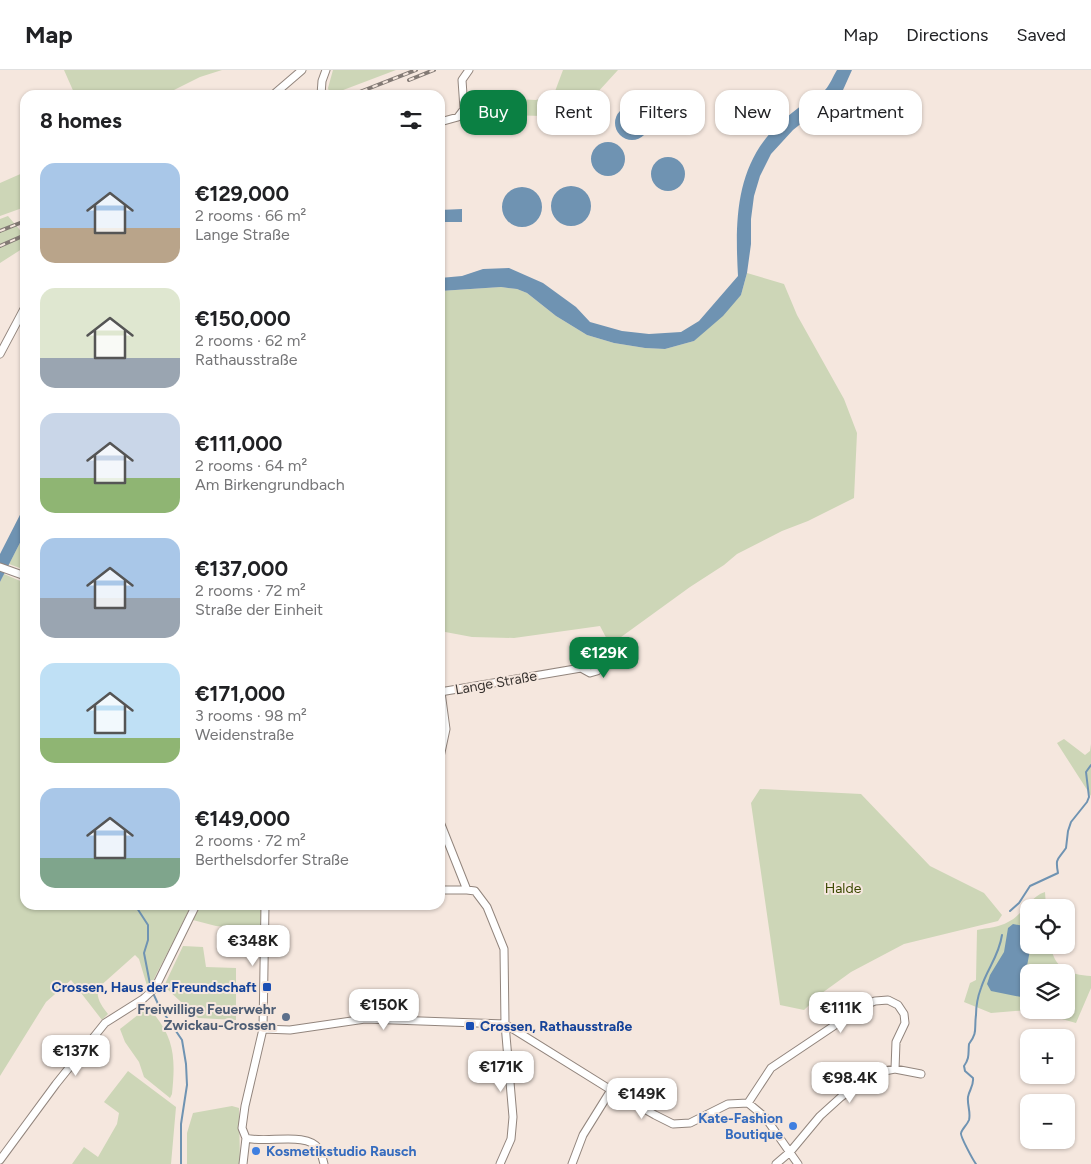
<!DOCTYPE html>
<html lang="en">
<head>
<meta charset="utf-8">
<style>
  body { margin:0; font-family:Figtree,sans-serif; background:#f2f2f2; color:#202124; height:100vh; display:flex; flex-direction:column; font-size:19px; white-space:nowrap }
  * { box-sizing:border-box; margin:0 }
  p { font-size:16px; color:#757577 }
  .icon { flex:none; width:28px; height:28px; fill:none; stroke:currentColor; stroke-width:2; stroke-linecap:round; stroke-linejoin:round }
  .map { position:relative; flex:1; overflow:hidden }
  .drawer { position:absolute; left:20px; top:20px; width:425px; height:820px; display:flex; flex-direction:column; background:#fff; border-radius:15px; box-shadow:0 1px 4px #0004 }
  .drawer>* { flex:none }
  .hud { position:absolute; left:460px; top:20px; width:475px; height:45px; display:flex; gap:10px }
  .controls { position:absolute; left:1020px; top:829px; display:grid; gap:10px }
  .controls a { display:grid; place-items:center; width:55px; height:55px; border-radius:10px; background:#fff; box-shadow:0 1px 4px #0004; font-size:25px }
  .price { position:absolute; translate:-50% -42px; padding:0 11px; border-radius:10px; background:#fff; color:#222; font-size:16px; line-height:32px; filter:drop-shadow(0 1px 2px #0008) }
  .price::after { content:''; position:absolute; left:50%; top:30px; width:15px; height:11px; margin-left:-8px; background:inherit; clip-path:polygon(0 0,100% 0,50% 100%) }
  .price.selected { background:#0b8043; color:#fff }
  ul { padding:0; list-style:none }
  li { display:flex; align-items:center; gap:15px; height:125px; padding:0 20px }
  li span { display:grid; place-items:center; flex:none; width:140px; height:100px; border-radius:15px; color:#555 }
  li>.icon { margin-inline-start:auto }
  span .icon { width:60px; height:60px; fill:#fffc; stroke-width:1 }
  li b { font-size:21px }
  h2 { display:flex; justify-content:space-between; align-items:center; height:60px; padding:0 20px; font-size:21px }
  .chip { padding:0 18px; border-radius:15px; background:#fff; box-shadow:0 1px 4px #0004; font-size:18px; line-height:45px }
  .chip.selected { background:#0b8043; color:#fff }
  header { display:flex; align-items:center; gap:30px; box-sizing:border-box; height:70px; padding:0 25px; background:#fff; border-bottom:1px solid #e0e0e0 }
  header strong { font-size:24px }
  nav { display:flex; gap:28px; margin-inline-start:auto; font-size:18px }
  .map>svg:first-child { display:block }
</style>
</head>
<body>
<header>
<strong>Map</strong>
<nav><a>Map</a><a>Directions</a><a>Saved</a></nav>
</header>
<div class="map">
<svg width="1091" height="1094" viewBox="0 0 1091 1094">
  <rect width="100%" height="100%" fill="#f5e7de"/>
  <!-- green -->
  <path fill="#cdd6b7" d="M64,0h158l-22,7 -36,18h-89z
    M333,0h63l-66,25 -2,-7z
    M563,0h55l-43,47 -99,-3 39,-15 21,1 18,-6z
    M25,102v35l-25,9v-33z
    M8,146l17,20v11l-25,16v-44z
    M747,203l37,11 13,31 47,84 13,34 -3,65 -46,23 -26,10 -45,23 -13,11 -34,22 -80,58 -10,-19 -86,12 -42,-1 -32,-6v-340l61,-4 16,2 10,4 29,23 31,19 27,8 31,5 20,1 29,-8 47,-46z
    M25,463v37l-16,-6z
    M4,504l21,9v322h166c-10,22 -21,43 -32,64 -4,7 -6,14 -11,20l-9,-30 -4,-4 -37,33c-2,11 4,18 10,26l-6,6 -31,-40 -25,22 -46,74v-494z
    M1064,669l21,16 5,-4 1,-7v52l-34,-53z
    M760,719l101,5 69,72 54,27 18,22 -4,6 -94,23 -53,28 -29,21 -18,17 -24,-5 -29,-202z
    M1045,822l1,15 -17,1v37h22c2,23 19,30 40,31v12l-15,35 -46,-13h36v-38h-37v38l-38,3 -27,-11 6,-19 6,-3 1,-50c10,-2 23,-3 31,-8 15,-7 21,-25 37,-30z
    M196,835h69l-1,26 -48,-5 -27,-7z
    M183,876l20,1 3,20 30,1v52l-38,-2 -34,-32z
    M148,937c26,29 28,48 24,87l-2,4 -26,-21 -5,-15 -14,-20 -5,-13z
    M128,1001l48,36 -5,57h-99l12,-17 14,10 19,-33 2,-11 -15,-11z
    M232,1036l7,2 1,56h-53v-31l6,-20z"/>
  <!-- water -->
  <path fill="#6f93b2" d="M837,0h15l-9,20 -50,40 -22,24 -11,22 -6,20 -3,23v25l-4,29 -6,22 -18,21 -29,25 -29,8 -20,-1 -31,-5 -27,-8 -31,-19 -29,-23 -10,-4 -16,-2 -61,4v-13l22,-2 21,-7 26,-1 34,15 33,24 14,15 32,9 27,3 32,-2 18,-11 39,-45c-3,-55 -3,-111 41,-152 8,-8 18,-15 27,-22 6,-4 14,-7 19,-12 5,-5 8,-14 12,-20z
    M615 53a17 17 0 1 1 34 0a17 17 0 1 1-34 0Z
    M591 89a17 17 0 1 1 34 0a17 17 0 1 1-34 0Z
    M651 104a17 17 0 1 1 34 0a17 17 0 1 1-34 0Z
    M551 136a20 20 0 1 1 40 0a20 20 0 1 1-40 0Z
    M502 137a20 20 0 1 1 40 0a20 20 0 1 1-40 0Z
    M462,139v13h-22v-12z
    M25,435v28l-25,49v-28z
    M1013,854l16,3v18h2l-10,52 -30,-6 -4,-7 3,-9 14,-23 4,-24z"/>
  <g fill="none" stroke-linecap="round" stroke-linejoin="round">
    <!-- stream -->
    <path stroke="#6f93b2" stroke-width="2" d="M135,835l13,20v15l-4,13 7,36
      M1010,841l9,-8 11,-17 28,-13c-3,-16 0,-13 8,-25l2,-17 3,-9 16,-20 2,-5 -3,-25 5,-7
      M153,923l6,13 23,34 4,24 1,21 -6,39v40
      M976,1094c-3,-4 -16,-28 -15,-31 1,-4 6,-8 8,-13 2,-8 -2,-15 -1,-23 1,-7 6,-11 5,-19l-8,-7 -1,-5c6,-8 4,-13 5,-22 9,-12 5,-15 7,-29 0,-8 2,-19 5,-27 6,-19 18,-32 21,-53"/>
    <defs>
      <path id="minor" d="M273,25l29,-25
        M321,25l1,-14 4,-11
        M440,52l18,-5 6,-8 -2,-29 7,-10
        M0,284l25,-47
        M0,497l25,9
        M440,622l141,-24 14,-11c4,5 6,9 2,14l-7,2 -9,-5
        M440,687l6,-28 -5,-37
        M440,752l27,68 8,1 12,16 17,42 1,75 8,93 -2,22 -11,25
        M440,820h27
        M265,835l-2,124 -18,77 -3,22 4,10c20,6 61,-7 73,11 2,4 4,10 5,15
        M505,954l106,66 44,25 18,9 17,-1 38,-19 20,-1 17,14 33,47
        M263,959l27,1 75,-11 140,5
        M748,1033l23,-35 94,-63 10,-4 13,-1 10,5 6,9 1,9 -9,19 -1,27
        M0,1090l56,-76 49,-61 38,-24 12,-11 41,-83
        M243,1094l3,-26
        M572,1094l11,-29 28,-45
        M776,1094l14,-12 30,-36 21,-19 33,-24 21,-4 26,5"/>
    </defs>
    <!-- minor casing -->
    <use href="#minor" stroke="#92857d" stroke-width="9"/>
    <!-- minor -->
    <use href="#minor" stroke="#fff" stroke-width="7"/>
    <defs>
      <path id="rail" d="M409,10l25,-10
        M352,25l64,-25
        M0,161l25,-10
        M0,176l25,-11"/>
    </defs>
    <!-- rail casing -->
    <use href="#rail" stroke="#837a75" stroke-width="4"/>
    <!-- rail -->
    <use href="#rail" stroke="#f5e7de" stroke-width="2" stroke-dasharray="5.5" stroke-linecap="butt"/>
  </g>
  <!-- markers -->
  <g fill="#1a4fb4" stroke="#f5e7de" stroke-width="2">
    <rect x="262" y="912" width="10" height="10" rx="2.5"/>
    <rect x="465" y="951" width="10" height="10" rx="2.5"/>
  </g>
  <circle fill="#5c6f8a" stroke="#f5e7de" stroke-width="2" cx="286" cy="947" r="5"/>
  <g fill="#3f7fe0" stroke="#f5e7de" stroke-width="2">
    <circle cx="793" cy="1056" r="5"/>
    <circle cx="256" cy="1081" r="5"/>
  </g>
  <g text-anchor="middle" dominant-baseline="central" stroke-width="4" stroke-linejoin="round" paint-order="stroke">
    <!-- street labels -->
    <g font-size="14" fill="#393431" stroke="#f5e7de">
      <text transform="translate(496 613) rotate(-10)">Lange Straße</text>
    </g>
    <!-- park labels -->
    <g font-size="14" fill="#3b4800" stroke="#f5e7de">
      <text x="843" y="818">Halde</text>
    </g>
    <!-- transit labels -->
    <g font-size="14" font-weight="bold" fill="#164399" stroke="#f5e7de" text-anchor="end">
      <text x="257" y="917">Crossen, Haus der Freundschaft</text>
      <text x="480" y="956" text-anchor="start">Crossen, Rathausstraße</text>
    </g>
    <!-- service labels -->
    <g font-size="14" font-weight="bold" fill="#4e5e75" stroke="#f5e7de" text-anchor="end">
      <text x="276" y="939">Freiwillige Feuerwehr<tspan x="276" dy="16">Zwickau-Crossen</tspan></text>
    </g>
    <!-- shop labels -->
    <g font-size="14" font-weight="bold" fill="#366cbe" stroke="#f5e7de" text-anchor="end">
      <text x="783" y="1048">Kate-Fashion<tspan x="783" dy="16">Boutique</tspan></text>
      <text x="266" y="1081" text-anchor="start">Kosmetikstudio Rausch</text>
    </g>
  </g>
</svg>
<div class="controls">
<a><svg class="icon" aria-label="locate" viewBox="0 0 24 24"><circle cx="12" cy="12" r="6"/><path d="M12 2v4M12 18v4M2 12h4M18 12h4"/></svg></a>
<a><svg class="icon" aria-label="layers" viewBox="0 0 24 24"><path d="M12 4l9 5-9 5-9-5zM3 14l9 5 9-5"/></svg></a>
<a>+</a>
<a>−</a>
</div>
<b class="price selected" style="left:604px;top:609px">€129K</b>
<b class="price" style="left:253px;top:897px">€348K</b>
<b class="price" style="left:384px;top:961px">€150K</b>
<b class="price" style="left:841px;top:964px">€111K</b>
<b class="price" style="left:76px;top:1007px">€137K</b>
<b class="price" style="left:501px;top:1023px">€171K</b>
<b class="price" style="left:850px;top:1034px">€98.4K</b>
<b class="price" style="left:642px;top:1050px">€149K</b>
<div class="hud">
<a class="chip selected">Buy</a>
<a class="chip">Rent</a>
<a class="chip">Filters</a>
<a class="chip">New</a>
<a class="chip">Apartment</a>
</div>
<section class="drawer">
<h2>8 homes<svg class="icon" aria-label="filters" viewBox="0 0 24 24"><path d="M4 7h16M4 17h16"/><circle cx="9" cy="7" r="2"/><circle cx="15" cy="17" r="2"/></svg></h2>
<ul>
<li><span style="background:linear-gradient(#a9c7e8 65%,#b9a48a 0)"><svg class="icon" aria-label="home" viewBox="0 0 24 24"><path d="M3 11l9-7 9 7M6 9v11h12V9"/></svg></span><div><b>€129,000</b><p>2 rooms · 66 m²</p><p>Lange Straße</p></div></li>
<li><span style="background:linear-gradient(#dfe7d0 70%,#9aa5b1 0)"><svg class="icon" aria-label="home" viewBox="0 0 24 24"><path d="M3 11l9-7 9 7M6 9v11h12V9"/></svg></span><div><b>€150,000</b><p>2 rooms · 62 m²</p><p>Rathausstraße</p></div></li>
<li><span style="background:linear-gradient(#c9d6e8 65%,#8fb573 0)"><svg class="icon" aria-label="home" viewBox="0 0 24 24"><path d="M3 11l9-7 9 7M6 9v11h12V9"/></svg></span><div><b>€111,000</b><p>2 rooms · 64 m²</p><p>Am Birkengrundbach</p></div></li>
<li><span style="background:linear-gradient(#a9c7e8 60%,#9aa5b1 0)"><svg class="icon" aria-label="home" viewBox="0 0 24 24"><path d="M3 11l9-7 9 7M6 9v11h12V9"/></svg></span><div><b>€137,000</b><p>2 rooms · 72 m²</p><p>Straße der Einheit</p></div></li>
<li><span style="background:linear-gradient(#bfe0f5 75%,#8fb573 0)"><svg class="icon" aria-label="home" viewBox="0 0 24 24"><path d="M3 11l9-7 9 7M6 9v11h12V9"/></svg></span><div><b>€171,000</b><p>3 rooms · 98 m²</p><p>Weidenstraße</p></div></li>
<li><span style="background:linear-gradient(#a9c7e8 70%,#7fa58c 0)"><svg class="icon" aria-label="home" viewBox="0 0 24 24"><path d="M3 11l9-7 9 7M6 9v11h12V9"/></svg></span><div><b>€149,000</b><p>2 rooms · 72 m²</p><p>Berthelsdorfer Straße</p></div></li>
</ul>
</section>
</div>
</body>
</html>
